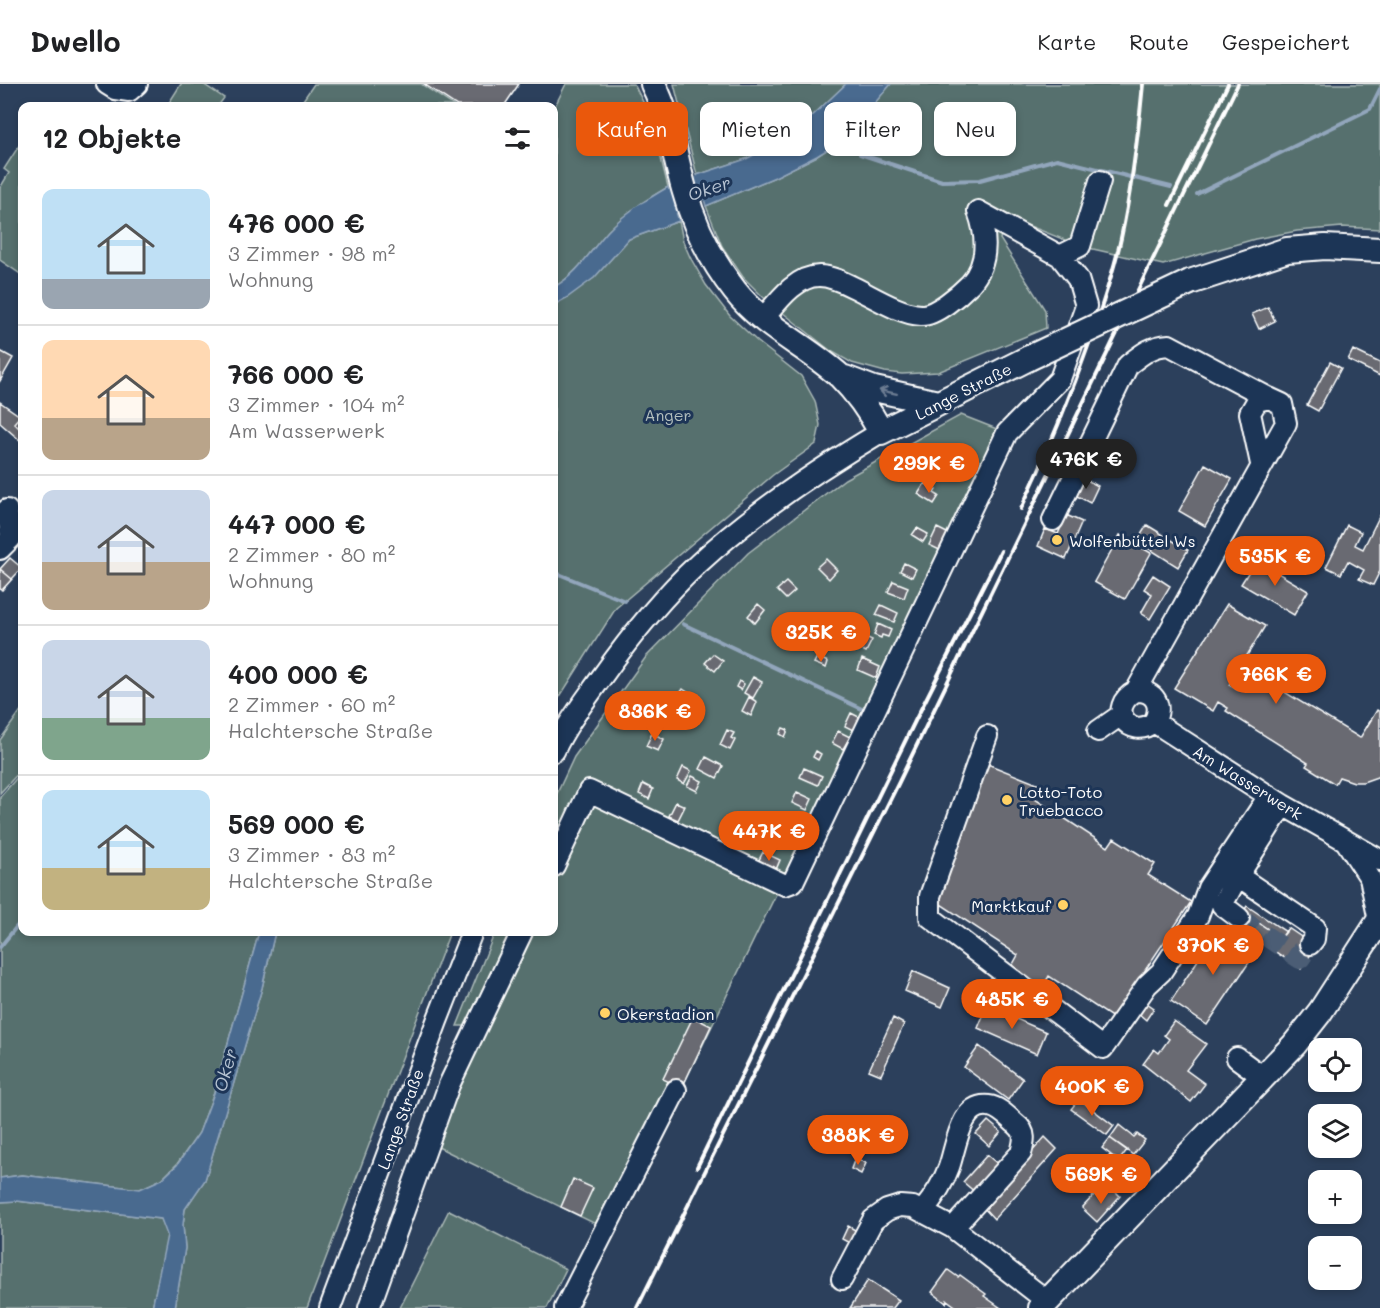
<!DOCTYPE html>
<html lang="de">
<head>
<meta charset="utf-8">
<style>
  body { margin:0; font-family:Mali,sans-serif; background:#f2f2f2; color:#202124; height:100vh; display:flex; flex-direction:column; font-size:22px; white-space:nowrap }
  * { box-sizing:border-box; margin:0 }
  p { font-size:20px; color:#757577 }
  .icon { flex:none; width:33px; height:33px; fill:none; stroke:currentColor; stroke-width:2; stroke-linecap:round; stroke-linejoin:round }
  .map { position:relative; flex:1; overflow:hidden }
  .panel { position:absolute; left:18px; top:18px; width:540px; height:834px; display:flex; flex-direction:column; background:#fff; border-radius:12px; box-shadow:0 3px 9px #0003 }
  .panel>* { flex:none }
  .banner { position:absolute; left:576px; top:18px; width:570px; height:54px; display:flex; gap:12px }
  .fabs { position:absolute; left:1308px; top:954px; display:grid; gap:12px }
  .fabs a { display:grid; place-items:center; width:54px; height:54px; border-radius:12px; background:#fff; box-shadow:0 3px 9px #0003; font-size:30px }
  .price { position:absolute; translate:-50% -51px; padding:0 14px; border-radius:21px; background:#ea580c; color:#fff; font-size:20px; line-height:39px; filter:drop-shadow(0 2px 3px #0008) }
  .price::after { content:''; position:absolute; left:50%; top:36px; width:18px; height:14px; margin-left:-9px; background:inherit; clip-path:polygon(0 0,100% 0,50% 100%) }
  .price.active { background:#222; color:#fff }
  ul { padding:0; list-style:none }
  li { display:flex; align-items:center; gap:18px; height:150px; padding:0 24px }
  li+li { border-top:2px solid #e0e0e0 }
  li span { display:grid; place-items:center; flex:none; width:168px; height:120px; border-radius:12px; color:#555 }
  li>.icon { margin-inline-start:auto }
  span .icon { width:72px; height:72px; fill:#fffc; stroke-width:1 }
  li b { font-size:26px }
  h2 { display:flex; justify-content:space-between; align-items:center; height:72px; padding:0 24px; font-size:26px }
  .tag { padding:0 21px; border-radius:12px; background:#fff; box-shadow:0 3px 9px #0003; font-size:21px; line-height:54px }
  .tag.active { background:#ea580c; color:#fff }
  header { display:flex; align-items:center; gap:36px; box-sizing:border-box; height:84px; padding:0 30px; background:#fff; border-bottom:2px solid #e0e0e0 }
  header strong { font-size:28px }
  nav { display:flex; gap:33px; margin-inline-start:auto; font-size:21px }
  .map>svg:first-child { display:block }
</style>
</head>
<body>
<header>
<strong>Dwello</strong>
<nav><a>Karte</a><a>Route</a><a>Gespeichert</a></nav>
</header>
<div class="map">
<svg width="1380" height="1224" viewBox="0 0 1380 1224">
  <rect width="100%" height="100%" fill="#2c405c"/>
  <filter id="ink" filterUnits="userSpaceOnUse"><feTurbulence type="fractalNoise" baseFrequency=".0167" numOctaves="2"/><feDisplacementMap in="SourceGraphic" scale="12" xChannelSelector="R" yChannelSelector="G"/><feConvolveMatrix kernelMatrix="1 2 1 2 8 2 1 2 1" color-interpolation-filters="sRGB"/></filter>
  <g filter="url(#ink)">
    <!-- green -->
    <path fill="#56706e" stroke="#aab8b6" stroke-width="1.5" d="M181,0h22l21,14 -6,8h-51z
      M314,0h107l33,22h-155z
      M566,0h68l17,34 17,69c-22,13 -42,25 -60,44 -18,20 -30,43 -54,56v-179z
      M674,0h172l-38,36 -27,21 -35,18 -49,16z
      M891,0h489v145l-38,-2 -45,4 -42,8 -92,26 -83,-19 -73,-29 -7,22 45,71 1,18 -108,44 -36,2 -17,-2 -33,-9 -21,-12 -68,-54 -20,-20 -21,-31 -16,-40 69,-29 42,-21 16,-10 22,-20z
      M22,57v134l-22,-15v-72l9,-15 -5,-4z
      M679,137l4,20 7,16 16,28 24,31 28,26 43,34 14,25 5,24 -4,19 -43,31 -157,133 -62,98v-401l40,-27 35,-39z
      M961,331l46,18 -214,449 -194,-95 -41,45 -4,9v-41l20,-43 72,-100 102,-104 97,-74z
      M22,625v60l-22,24v-53z
      M22,688v160h237l-45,161 -15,40 -22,31 -15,15 -22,10 -118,-14 -22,3v-381z
      M593,714l186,90 -167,344 -176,-86 18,-52 77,-162h23v-49z
      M275,848h175l-143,376h-132l10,-60 -2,-23 2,-16 20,-29 57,-192z
      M495,848h17l-42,94h-13z
      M17,1117l144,18 7,15 -16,74h-152v-106z
      M449,1126l117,59 -19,39h-147z"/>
    <!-- water -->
    <path fill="#496a8f" stroke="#92a6bc" stroke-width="1.5" d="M846,0h45l-36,42 -22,20 -16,10 -42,21 -69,29 -9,-31 49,-16 35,-18 27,-21z
      M668,103l11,34 -50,18 -35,39 -26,19 -14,8v-18c24,-13 36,-36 54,-56 18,-19 38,-31 60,-44z
      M259,848h16l-13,56 -57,192 -20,29 -2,16 2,23 -10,60h-23l15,-73 -6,-16 -144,-18 -17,1v-24l22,-3 118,14 22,-10 15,-14 22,-32 15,-40z"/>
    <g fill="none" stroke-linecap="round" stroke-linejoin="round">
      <!-- stream -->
      <path stroke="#92a6bc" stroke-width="4" d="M860,70l82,27 38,-1 77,-21 114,28
        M1197,110l173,-85 10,-20
        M554,488l71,29
        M683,540l181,86
        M0,863l22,-27"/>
      <!-- river -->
      <path stroke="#496a8f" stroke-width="24" d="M643,132l57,-28 32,-7"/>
    </g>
    <!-- building -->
    <path fill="#696b72" stroke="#fff" stroke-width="1.5" d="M424,0h95l-15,22 -3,-1 -2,1h-42z
      M1268,223l7,14 -16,8 -7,-15z
      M1353,266l27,13v13l-32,-16z
      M0,267l13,7 -13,23z
      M1330,278l11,6 -23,43 -11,-6z
      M0,318l20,14 -6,7 8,8v11l-22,-19z
      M22,330v17l-8,-8z
      M1205,380l27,15 -27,47 -26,-15z
      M1083,394l15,8 -8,17 -15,-8z
      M925,399l11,7 -2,3 5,3 -5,8 -16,-10z
      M1066,431l16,7 -16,37 -28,-13 7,-17 13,5z
      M1380,431v56l-7,14 -14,-6 5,-9 -16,-9 -7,13 -15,-7 21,-42 14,7 -6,13 8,4z
      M1147,441l41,25 -10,17 -41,-26z
      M917,444l11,6 -5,8 -11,-7z
      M937,444l12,6 -1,20 -19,-9z
      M1120,451l31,18 -26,46 -31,-17z
      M1245,468l8,4 -6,11 -8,-5z
      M10,474l12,10 -10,11 -12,-10z
      M826,475l11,11 -8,9 -12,-12z
      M1256,476l52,31 -14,24 -53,-31z
      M904,479l12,6 -4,8 -12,-6z
      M0,485l12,10 -10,11 -2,-1z
      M1153,491l17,11 -20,33 -9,-6 11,-19 -8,-5z
      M893,497l15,6 -4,11 -16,-6z
      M786,498l9,9 -9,8 -9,-9z
      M758,520l7,6 -10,13 -7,-7z
      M1227,520l38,22 -36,59 9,5 12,-19 110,67 17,-28 3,2v64l-17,6h-9l-15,-5 -4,7 -29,-18 2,-3 -82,-52 2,-3 -10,-6 -5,9 -39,-23z
      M881,521l17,8 -4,9 -18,-7z
      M878,540l13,6 -3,7 -6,-2 -1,3 -7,-3z
      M862,551l10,5 -6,12 -12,-6 3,-7 3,1z
      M713,570l10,7 -8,10 -10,-8z
      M817,573l11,5 -2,6 -12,-5z
      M862,575l18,8 -4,11 -18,-8z
      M753,593l9,5 -9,16 -9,-5z
      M739,597l5,3 -3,6 -5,-3z
      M683,605l12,8 -5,7 -12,-8z
      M749,613l8,5 -6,14 -9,-5z
      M667,625l11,5 -5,11 -12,-5z
      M851,629l12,6 -6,13 -12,-6z
      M783,644l5,2 -3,7 -5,-3z
      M727,646l7,3 -3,5 4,2 -5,10 -10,-5z
      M838,647l12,6 -7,12 -11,-6z
      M652,649l12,6 -6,12 -12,-5z
      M816,667l5,3 -3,6 -5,-3z
      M706,673l17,9 -6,12 -17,-9z
      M985,679l55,22 -8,12 76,50 6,-9 41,26 -7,11 43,27 -78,116 -64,-42 -7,12 -30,-22 6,-11 -82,-54z
      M683,683l8,4 -7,13 -7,-4z
      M804,684l18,8 -4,9 -18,-8z
      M692,692l10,5 -5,10 -10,-5z
      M643,700l10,5 -4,10 -10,-5z
      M797,708l15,7 -5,11 -15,-7z
      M676,718l9,4 -7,14 -9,-4z
      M780,743l14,7 -5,11 -14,-7z
      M763,768l17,8 -5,12 -18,-8z
      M1247,822l39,26 -5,6 -38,-26z
      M1243,828l38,26 7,-10 28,19 -15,22 -67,-45z
      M1219,844l37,24 -49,73 -36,-24z
      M913,887l37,17 -8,19 -37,-16z
      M1144,917l10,7 -8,12 -7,-6z
      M987,922l59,26 -9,22 -59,-26z
      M693,933l18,9 -29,62 -19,-9z
      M893,934l11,6 -23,51 -12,-5z
      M1174,937l32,23 -20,26 19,14 -14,18 -48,-38 11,-15 5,4 10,-14 -5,-4z
      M979,962l44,33 -15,21 -44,-33z
      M1079,1015l35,27 -7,9 -36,-26z
      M988,1037l13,11 -12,14 -13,-12z
      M1119,1041l15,12 3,-3 8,6 -12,15 -23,-17z
      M1045,1053l12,12 -63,70 -11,-12z
      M1110,1054l17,12 -8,11 -17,-13z
      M987,1071l13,11 -24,27 -13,-11z
      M1110,1071l10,8 -9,13 -11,-8z
      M855,1074l11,5 -5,11 -10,-5z
      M573,1095l20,9 -13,28 -19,-9z
      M1112,1104l8,8 -23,26 -15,-14 13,-14 6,6z
      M848,1142l9,5 -6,13 -9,-5z
      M948,1186l10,7 2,-2 26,19 -2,2 17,12h-43l-11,-8 -1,3 -14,-11z
      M868,1196l31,20 -6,8h-43z"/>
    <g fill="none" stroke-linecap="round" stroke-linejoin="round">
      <!-- minor-tunnel -->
      <path stroke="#4c5d74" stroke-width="20" stroke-dasharray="20 10" stroke-linecap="butt" d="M1239,834l61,41 10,-15"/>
      <defs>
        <path id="minor" d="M107,0l8,5 14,2 8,-7
          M1060,172l20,-10 20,-65
          M762,236c14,-16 33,-44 57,-44 12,0 24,6 34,11 19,9 47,27 68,28 14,1 39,-21 49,-31 19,-21 17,-48 8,-73
          M1261,380l-11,-51 7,-12 12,-3 13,6 4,19 -150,268c19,-1 27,15 18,31l129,83 97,55
          M1053,436l75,-155c14,-11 23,-19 41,-20l100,53
          M0,465l11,-11 -4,-28
          M1136,607c-31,17 -6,50 18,31
          M1098,647l23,-16
          M987,652l-57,160v21l173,131 44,-63 14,-13 37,-56 10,-28 61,-92
          M554,667c12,-26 30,-49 47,-73 29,-41 61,-81 98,-115 55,-51 118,-93 182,-131
          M1283,721l-45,71 77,52 -1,11 -4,5
          M1347,759l23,35 9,43
          M554,782l35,-75 196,94 8,-3 214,-449 53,-54 26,-73 -8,-27 -18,-23 -82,-45
          M1238,792l-16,29 17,13
          M1237,974l26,19
          M923,1127c11,-14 20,-27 26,-44 7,-19 11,-65 40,-61 10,1 20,12 27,18 11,8 8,18 5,29l-68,75
          M842,1195l31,-59 14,-10 13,-4 13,1 40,21 94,73
          M330,1224l107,-287 35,-89
          M369,1224l80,-223 73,-153
          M565,1224l111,-218"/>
        <path id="major" d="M653,0c17,33 21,70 31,105 10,37 27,71 51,102 29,37 72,55 106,86 17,17 29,35 40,55l148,-74
          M1190,198l97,-32 38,-3 55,3
          M845,294l29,11 64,14
          M1041,1224l253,-263 26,-33 60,-93"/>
      </defs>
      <!-- minor casing -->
      <use href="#minor" stroke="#fff" stroke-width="24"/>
      <!-- major casing -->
      <use href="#major" stroke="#fff" stroke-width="28"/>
      <!-- minor -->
      <use href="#minor" stroke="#1d3557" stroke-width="20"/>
      <!-- major -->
      <use href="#major" stroke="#1d3557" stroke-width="24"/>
      <!-- rail -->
      <path stroke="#fff" stroke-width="4" d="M1169,121l59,-121
        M1021,425c27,-57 50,-114 71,-174 11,-32 22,-64 29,-97 11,-50 17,-102 22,-154
        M697,1083l219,-448 85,-168
        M637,1224l261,-524 340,-700"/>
      <defs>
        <path id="major-bridge" d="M1029,274l161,-76"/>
      </defs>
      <!-- major-bridge casing -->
      <use href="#major-bridge" stroke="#fff" stroke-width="28" stroke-linecap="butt"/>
      <!-- major-bridge -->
      <use href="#major-bridge" stroke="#1d3557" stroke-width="24"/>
    </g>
    <!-- one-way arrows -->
    <defs><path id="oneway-shaft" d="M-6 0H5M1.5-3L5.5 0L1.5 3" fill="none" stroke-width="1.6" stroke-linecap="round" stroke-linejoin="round" transform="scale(1.5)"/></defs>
    <use stroke="#6c7c92" href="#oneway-shaft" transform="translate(888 308) rotate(-168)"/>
  </g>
  <!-- markers -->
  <g fill="#ffd166" stroke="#1d3557" stroke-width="2">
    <circle cx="1057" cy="456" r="6"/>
    <circle cx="1007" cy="716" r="6"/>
    <circle cx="1063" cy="821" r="6"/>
    <circle cx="605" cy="929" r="6"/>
  </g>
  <g text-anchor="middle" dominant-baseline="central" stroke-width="6" stroke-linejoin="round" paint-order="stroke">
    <!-- street labels -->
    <g font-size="16" fill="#fff" stroke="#1d3557">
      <text transform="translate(963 307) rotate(-27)">Lange Straße</text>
      <text transform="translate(1248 698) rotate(32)">Am Wasserwerk</text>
      <text transform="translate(400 1035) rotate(-70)">Lange Straße</text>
    </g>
    <!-- park labels -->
    <g font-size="16" fill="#b3bfbe" stroke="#1d3557">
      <text x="668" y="330">Anger</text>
    </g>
    <!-- poi labels -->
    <g font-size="16" fill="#fff" stroke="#1d3557" text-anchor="start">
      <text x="1069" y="456">Wolfenbüttel Ws</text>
      <text x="1019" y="707">Lotto-Toto<tspan x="1019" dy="18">Truebacco</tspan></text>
      <text x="1051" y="821" text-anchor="end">Marktkauf</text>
      <text x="617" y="929">Okerstadion</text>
    </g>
    <!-- water labels -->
    <g font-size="18" font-style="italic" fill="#b6c3d2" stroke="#1d3557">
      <text transform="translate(709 104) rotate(-18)">Oker</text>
      <text transform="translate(225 986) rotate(-74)">Oker</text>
    </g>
  </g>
</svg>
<div class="fabs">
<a><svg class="icon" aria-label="locate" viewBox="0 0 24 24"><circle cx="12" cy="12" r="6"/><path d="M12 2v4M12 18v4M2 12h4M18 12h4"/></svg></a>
<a><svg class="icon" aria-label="layers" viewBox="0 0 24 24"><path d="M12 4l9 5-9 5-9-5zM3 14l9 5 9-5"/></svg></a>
<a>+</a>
<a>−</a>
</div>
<b class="price active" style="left:1086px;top:406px">476K €</b>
<b class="price" style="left:929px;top:410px">299K €</b>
<b class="price" style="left:1275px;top:503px">535K €</b>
<b class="price" style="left:821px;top:579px">325K €</b>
<b class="price" style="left:1276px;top:621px">766K €</b>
<b class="price" style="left:655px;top:658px">836K €</b>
<b class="price" style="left:769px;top:778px">447K €</b>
<b class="price" style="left:1213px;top:892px">370K €</b>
<b class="price" style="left:1012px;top:946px">485K €</b>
<b class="price" style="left:1092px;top:1033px">400K €</b>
<b class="price" style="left:858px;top:1082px">388K €</b>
<b class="price" style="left:1101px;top:1121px">569K €</b>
<div class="banner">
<a class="tag active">Kaufen</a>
<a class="tag">Mieten</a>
<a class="tag">Filter</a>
<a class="tag">Neu</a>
</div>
<section class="panel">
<h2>12 Objekte<svg class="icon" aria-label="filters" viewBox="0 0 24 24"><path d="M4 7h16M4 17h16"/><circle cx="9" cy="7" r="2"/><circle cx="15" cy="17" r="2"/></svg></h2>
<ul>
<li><span style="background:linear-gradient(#bfe0f5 75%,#9aa5b1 0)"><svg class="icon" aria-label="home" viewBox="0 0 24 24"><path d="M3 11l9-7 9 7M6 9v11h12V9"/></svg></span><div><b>476 000 €</b><p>3 Zimmer · 98 m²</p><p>Wohnung</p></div></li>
<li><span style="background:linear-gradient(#ffd9b3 65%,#b9a48a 0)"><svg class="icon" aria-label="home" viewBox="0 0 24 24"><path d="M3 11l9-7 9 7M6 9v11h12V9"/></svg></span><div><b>766 000 €</b><p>3 Zimmer · 104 m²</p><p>Am Wasserwerk</p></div></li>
<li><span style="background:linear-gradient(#c9d6e8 60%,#b9a48a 0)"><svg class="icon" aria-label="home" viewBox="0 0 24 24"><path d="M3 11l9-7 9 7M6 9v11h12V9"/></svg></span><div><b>447 000 €</b><p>2 Zimmer · 80 m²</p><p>Wohnung</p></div></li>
<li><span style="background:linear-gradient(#c9d6e8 65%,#7fa58c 0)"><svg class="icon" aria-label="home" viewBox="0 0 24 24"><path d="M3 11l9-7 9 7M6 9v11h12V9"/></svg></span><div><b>400 000 €</b><p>2 Zimmer · 60 m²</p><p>Halchtersche Straße</p></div></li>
<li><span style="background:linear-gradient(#bfe0f5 65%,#c2b280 0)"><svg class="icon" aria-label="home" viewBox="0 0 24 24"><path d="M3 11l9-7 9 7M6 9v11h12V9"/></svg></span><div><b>569 000 €</b><p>3 Zimmer · 83 m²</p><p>Halchtersche Straße</p></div></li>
</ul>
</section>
</div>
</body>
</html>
